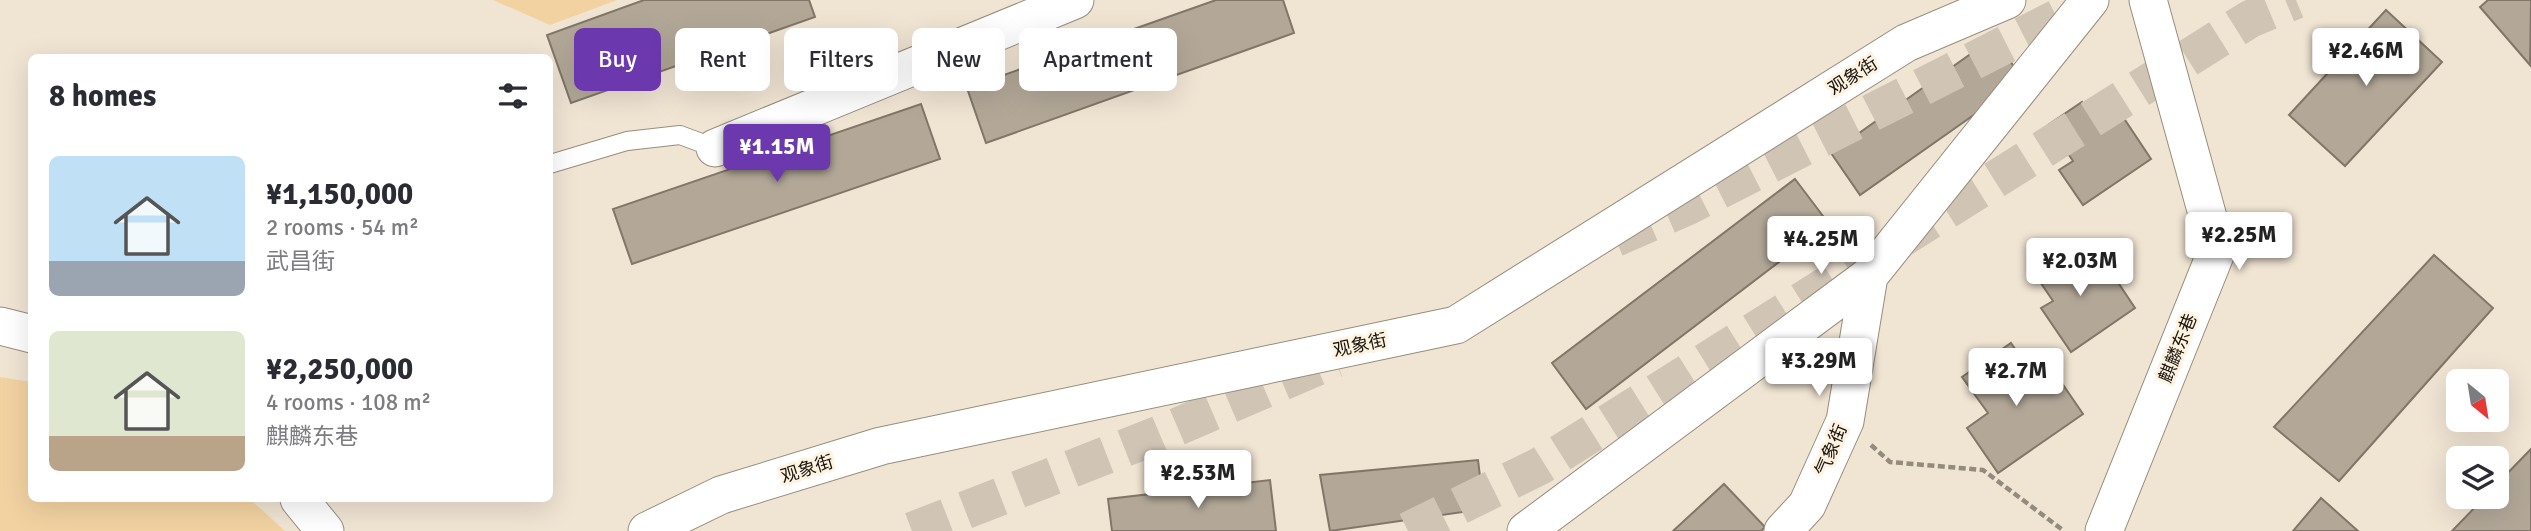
<!DOCTYPE html>
<html lang="en">
<head>
<meta charset="utf-8">
<style>
  body { margin:0; font-family:Signika,"Noto Sans SC",sans-serif; background:#f2f2f3; color:#2b2b33; height:100vh; display:flex; flex-direction:column; font-size:26px; white-space:nowrap }
  * { box-sizing:border-box; margin:0 }
  p { font-size:23px; color:#7c7c81 }
  .icon { flex:none; width:38px; height:38px; fill:none; stroke:currentColor; stroke-width:2; stroke-linecap:round; stroke-linejoin:round }
  .map { position:relative; flex:1; overflow:hidden }
  .sheet { position:absolute; left:28px; top:54px; width:525px; height:448px; display:flex; flex-direction:column; background:#fff; border-radius:10px; box-shadow:0 7px 28px #0002 }
  .sheet>* { flex:none }
  .top-card { position:absolute; left:574px; top:28px; width:665px; height:63px; display:flex; gap:14px }
  .needle { width:46px; rotate:150deg }
  .buttons { position:absolute; left:2446px; top:369px; display:grid; gap:14px }
  .buttons a { display:grid; place-items:center; width:63px; height:63px; border-radius:10px; background:#fff; box-shadow:0 7px 28px #0002; font-size:35px }
  .price { position:absolute; translate:-50% -60px; padding:0 16px; border-radius:7px; background:#fff; color:#222; font-size:23px; line-height:46px; filter:drop-shadow(0 2px 4px #0008) }
  .price::after { content:''; position:absolute; left:50%; top:42px; width:21px; height:16px; margin-left:-10px; background:inherit; clip-path:polygon(0 0,100% 0,50% 100%) }
  .price.current { background:#6c38ae; color:#fff }
  ul { padding:0; list-style:none }
  li { display:flex; align-items:center; gap:21px; height:175px; padding:0 21px }
  li span { display:grid; place-items:center; flex:none; width:196px; height:140px; border-radius:10px; color:#555 }
  li>.icon { margin-inline-start:auto }
  span .icon { width:84px; height:84px; fill:#fffc; stroke-width:1 }
  li b { font-size:30px }
  h2 { display:flex; justify-content:space-between; align-items:center; height:84px; padding:0 21px; font-size:30px }
  .tag { padding:0 24px; border-radius:10px; background:#fff; box-shadow:0 7px 28px #0002; font-size:24px; line-height:63px }
  .tag.current { background:#6c38ae; color:#fff }
  .map>svg:first-child { display:block }
</style>
</head>
<body>
<div class="map">
<svg width="2531" height="531" viewBox="0 0 2531 531">
  <rect width="100%" height="100%" fill="#f0e4d3"/>
  <!-- green -->
  <path fill="#f2d2a1" d="M493,0h124l-67,25z
    M0,377l31,5 1,117h218l35,32h-285z"/>
  <!-- building -->
  <path fill="#b3a898" stroke="#817667" stroke-width="2" d="M644,0h165l6,17 -244,86 -24,-68z
    M1216,0h67l11,33 -308,110 -19,-55z
    M2488,0h43l-1,65 -50,-58z
    M2386,10l56,52 -97,104 -56,-51z
    M1996,36l26,45 -162,114 -29,-42z
    M2082,102l17,27 22,-15 30,45 -68,46 -24,-35 14,-9 -25,-36z
    M921,104l19,55 -308,105 -19,-55z
    M1795,179l34,45 -243,185 -34,-46z
    M2070,243l27,39 14,-10 24,36 -64,44 -30,-44 12,-7 -21,-31z
    M2434,255l59,53 -154,173 -65,-54z
    M2011,343l32,47 16,-11 24,35 -85,59 -31,-45 21,-15 -26,-36z
    M2531,449v82h-79l33,-34h12v-13z
    M1478,460l6,49 -154,22 -10,-56z
    M1270,480l6,51h-164l-4,-32z
    M1724,484l41,43 -4,4h-88z
    M2321,498l37,33h-65z"/>
  <g fill="none" stroke-linecap="round" stroke-linejoin="round">
    <!-- primary-tunnel -->
    <path stroke="#d0c5b5" stroke-width="38" stroke-dasharray="38 19" stroke-linecap="butt" d="M1615,238l73,-32 405,-206
      M912,531l246,-96 177,-76
      M1408,531l132,-65 710,-447 46,-19"/>
    <defs>
      <path id="lane" d="M550,164l77,-23 53,-6 35,13"/>
      <path id="street" d="M715,148l360,-148
        M0,326l32,8
        M299,499l26,32
        M647,531l74,-36 160,-49 575,-121 450,-282 101,-43
        M1526,531l343,-255 221,-276
        M1783,531l24,-26 38,-84 24,-145
        M2104,531l113,-281 -69,-250"/>
    </defs>
    <!-- lane casing -->
    <use href="#lane" stroke="#988d7d" stroke-width="20"/>
    <!-- street casing -->
    <use href="#street" stroke="#988d7d" stroke-width="39"/>
    <!-- path -->
    <path stroke="#948b7f" stroke-width="4.5" stroke-dasharray="7 3.5" stroke-linecap="butt" d="M1871,445l19,17 93,8 81,61"/>
    <!-- lane -->
    <use href="#lane" stroke="#fff" stroke-width="18"/>
    <!-- street -->
    <use href="#street" stroke="#fff" stroke-width="37"/>
  </g>
  <g text-anchor="middle" dominant-baseline="central" stroke-width="6" stroke-linejoin="round" paint-order="stroke">
    <!-- street labels -->
    <g font-size="18" fill="#18140e" stroke="#fef2e0">
      <text transform="translate(1853 76) rotate(-32)">观象街</text>
      <text transform="translate(1360 345) rotate(-12)">观象街</text>
      <text transform="translate(2178 348) rotate(-68)">麒麟东巷</text>
      <text transform="translate(1831 450) rotate(-67)">气象街</text>
      <text transform="translate(807 469) rotate(-17)">观象街</text>
    </g>
  </g>
</svg>
<div class="buttons">
<a><svg class="needle" viewBox="-14 -14 28 28"><path d="M0-13l5 13h-10z" fill="#e53935"/><path d="M0 13l5-13h-10z" fill="#7c7c81"/></svg></a>
<a><svg class="icon" aria-label="layers" viewBox="0 0 24 24"><path d="M12 4l9 5-9 5-9-5zM3 14l9 5 9-5"/></svg></a>
</div>
<b class="price" style="left:2366px;top:88px">¥2.46M</b>
<b class="price current" style="left:777px;top:184px">¥1.15M</b>
<b class="price" style="left:2239px;top:272px">¥2.25M</b>
<b class="price" style="left:1821px;top:276px">¥4.25M</b>
<b class="price" style="left:2080px;top:298px">¥2.03M</b>
<b class="price" style="left:1819px;top:398px">¥3.29M</b>
<b class="price" style="left:2016px;top:408px">¥2.7M</b>
<b class="price" style="left:1198px;top:510px">¥2.53M</b>
<div class="top-card">
<a class="tag current">Buy</a>
<a class="tag">Rent</a>
<a class="tag">Filters</a>
<a class="tag">New</a>
<a class="tag">Apartment</a>
</div>
<section class="sheet">
<h2>8 homes<svg class="icon" aria-label="filters" viewBox="0 0 24 24"><path d="M4 7h16M4 17h16"/><circle cx="9" cy="7" r="2"/><circle cx="15" cy="17" r="2"/></svg></h2>
<ul>
<li><span style="background:linear-gradient(#bfe0f5 75%,#9aa5b1 0)"><svg class="icon" aria-label="home" viewBox="0 0 24 24"><path d="M3 11l9-7 9 7M6 9v11h12V9"/></svg></span><div><b>¥1,150,000</b><p>2 rooms · 54 m²</p><p>武昌街</p></div></li>
<li><span style="background:linear-gradient(#dfe7d0 75%,#b9a48a 0)"><svg class="icon" aria-label="home" viewBox="0 0 24 24"><path d="M3 11l9-7 9 7M6 9v11h12V9"/></svg></span><div><b>¥2,250,000</b><p>4 rooms · 108 m²</p><p>麒麟东巷</p></div></li>
</ul>
</section>
</div>
</body>
</html>
